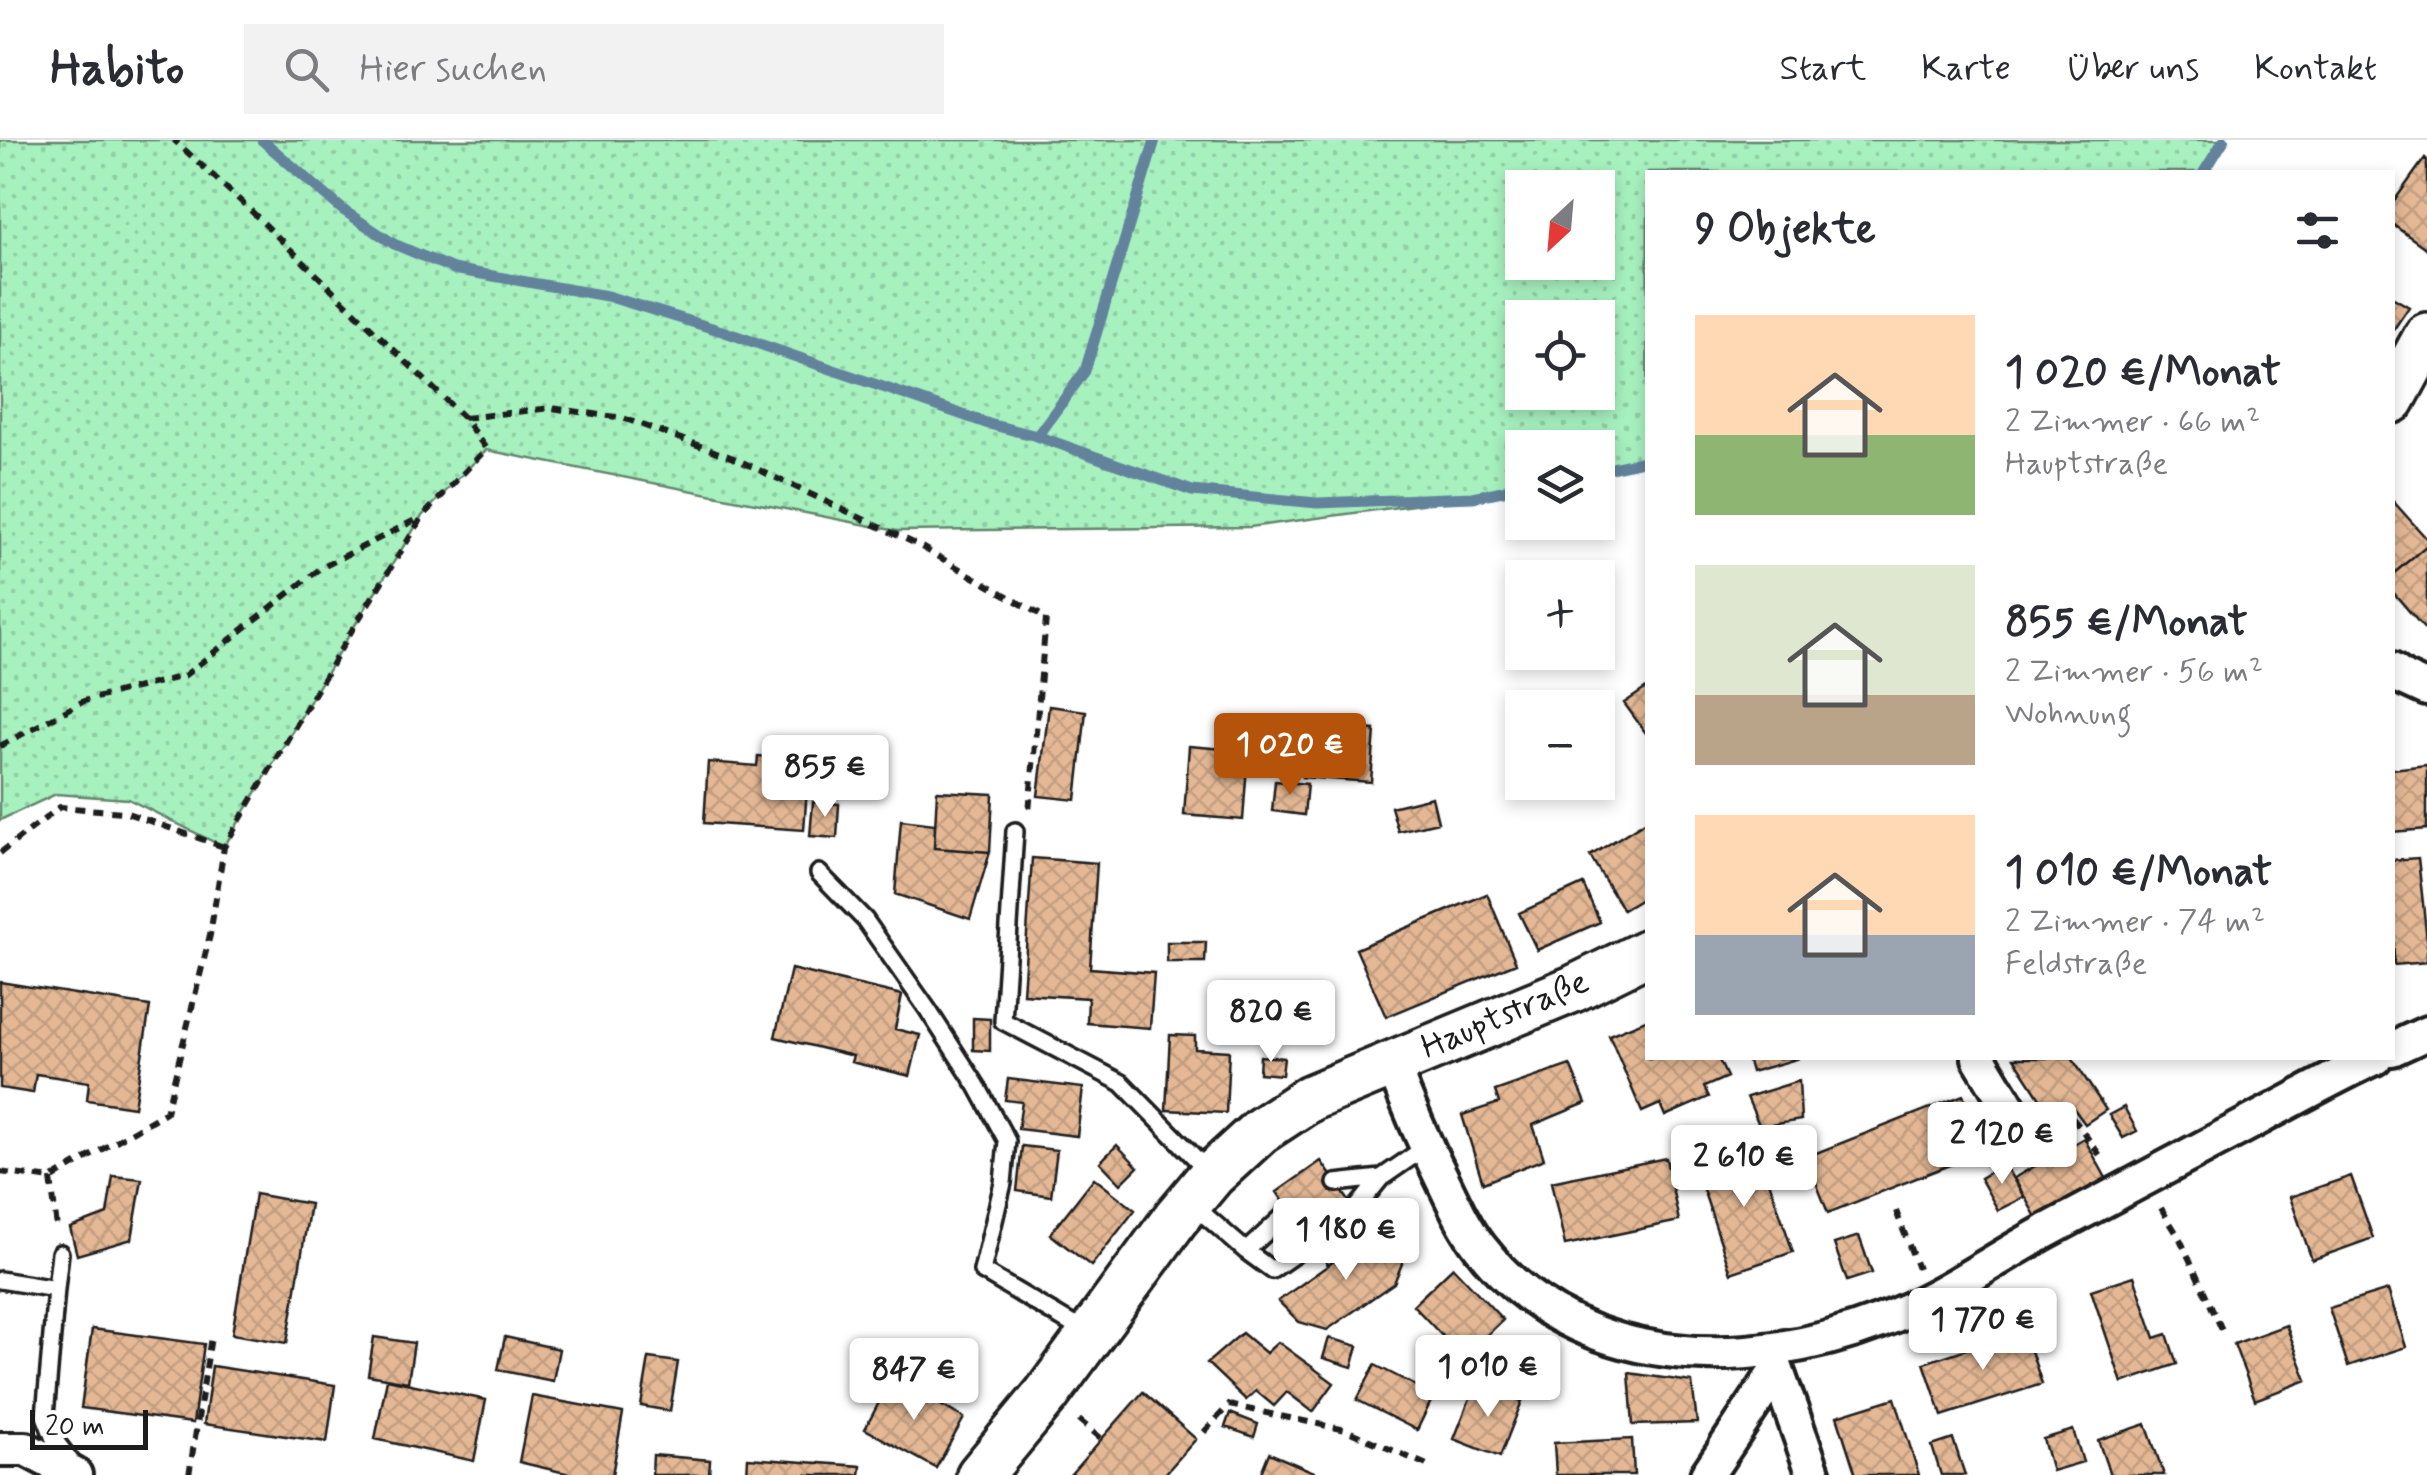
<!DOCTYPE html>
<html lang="de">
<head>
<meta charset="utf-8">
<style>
  body { margin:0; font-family:Mynerve,sans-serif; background:#f2f2f3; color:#2b2b33; height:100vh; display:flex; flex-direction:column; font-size:38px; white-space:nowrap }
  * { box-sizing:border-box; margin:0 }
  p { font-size:32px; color:#7c7c81 }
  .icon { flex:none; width:55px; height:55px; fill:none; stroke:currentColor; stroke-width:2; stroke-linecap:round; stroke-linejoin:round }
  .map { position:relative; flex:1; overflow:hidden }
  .details { position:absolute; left:1645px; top:30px; width:750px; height:890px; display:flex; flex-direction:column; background:#fff; border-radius:0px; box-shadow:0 5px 15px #0003 }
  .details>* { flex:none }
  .needle { width:65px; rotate:206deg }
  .buttons { position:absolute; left:1505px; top:30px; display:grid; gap:20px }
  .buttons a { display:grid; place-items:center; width:110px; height:110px; border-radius:0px; background:#fff; box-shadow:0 5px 15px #0003; font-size:50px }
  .scale { position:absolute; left:30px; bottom:25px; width:118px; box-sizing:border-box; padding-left:10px; border:5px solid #1c1c1c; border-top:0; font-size:28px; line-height:35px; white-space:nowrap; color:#1c1c1c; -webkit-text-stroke:8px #fff; paint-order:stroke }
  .price { position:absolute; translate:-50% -85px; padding:0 22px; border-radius:10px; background:#fff; color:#222; font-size:32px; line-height:65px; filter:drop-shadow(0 2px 5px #0008) }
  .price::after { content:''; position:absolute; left:50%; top:60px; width:30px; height:22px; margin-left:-15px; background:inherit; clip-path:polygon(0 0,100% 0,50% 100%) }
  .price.selected { background:#b45309; color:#fff }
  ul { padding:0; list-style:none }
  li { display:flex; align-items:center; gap:30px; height:250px; padding:0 50px }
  li span { display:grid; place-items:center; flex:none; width:280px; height:200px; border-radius:0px; color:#555 }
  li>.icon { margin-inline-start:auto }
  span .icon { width:120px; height:120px; fill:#fffc; stroke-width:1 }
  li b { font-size:42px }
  h2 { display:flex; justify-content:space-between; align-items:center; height:120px; padding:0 50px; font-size:42px }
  header { display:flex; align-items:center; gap:60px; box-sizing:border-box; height:140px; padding:0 50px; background:#fff; border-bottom:2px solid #e1e1e2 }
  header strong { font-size:48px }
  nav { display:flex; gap:55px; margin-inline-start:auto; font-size:35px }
  .search { width:700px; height:90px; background:#f2f2f3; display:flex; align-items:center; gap:25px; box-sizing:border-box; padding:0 35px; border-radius:0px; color:#7c7c81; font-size:38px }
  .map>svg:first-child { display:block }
</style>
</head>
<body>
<header>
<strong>Habito</strong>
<div class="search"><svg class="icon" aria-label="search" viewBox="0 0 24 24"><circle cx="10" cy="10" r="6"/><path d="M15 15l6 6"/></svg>Hier suchen</div>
<nav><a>Start</a><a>Karte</a><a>Über uns</a><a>Kontakt</a></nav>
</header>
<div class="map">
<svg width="2427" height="1335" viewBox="0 0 2427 1335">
  <defs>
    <pattern id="grass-dots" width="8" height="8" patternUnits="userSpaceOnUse" patternTransform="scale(2.5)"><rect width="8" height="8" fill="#a7f1bf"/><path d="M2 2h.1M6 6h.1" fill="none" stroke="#8fcea4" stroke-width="1.8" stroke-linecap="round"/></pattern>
    <pattern id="building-cross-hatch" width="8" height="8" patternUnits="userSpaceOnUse" patternTransform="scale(2.5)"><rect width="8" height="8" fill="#e4b895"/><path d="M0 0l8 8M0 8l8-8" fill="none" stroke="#c39e80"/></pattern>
  </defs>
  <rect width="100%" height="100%" fill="#fff"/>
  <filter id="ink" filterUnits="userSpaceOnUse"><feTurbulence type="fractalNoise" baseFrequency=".01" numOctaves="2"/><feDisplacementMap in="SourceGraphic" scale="20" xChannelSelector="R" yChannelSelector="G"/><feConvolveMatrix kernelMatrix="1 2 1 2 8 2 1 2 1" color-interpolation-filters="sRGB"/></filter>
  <g filter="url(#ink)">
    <!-- grass -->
    <path fill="url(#grass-dots)" stroke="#62866e" stroke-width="2.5" fill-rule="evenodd" d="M0,0h2222l-19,32h-555l-1,288 -49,11v-23h-76v39l-49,10 -223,30 -353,4 -411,-81 -64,66 -70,114 -128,217 -96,-48 -72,-5 -56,26zM1522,48h76v74h-76zM1522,178h76v74h-76z"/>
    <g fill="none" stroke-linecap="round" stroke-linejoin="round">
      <!-- stream -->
      <path stroke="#63839c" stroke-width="11" d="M262,0l81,70 51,34 59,25 154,27 118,36 264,92 48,12 48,-65 70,-231
        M2204,32l20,-32
        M1037,296l155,55 125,12 156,-6 49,-10
        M1598,331l50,-11"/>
    </g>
    <!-- building -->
    <path fill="url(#building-cross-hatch)" stroke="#1c1c1c" stroke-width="2.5" d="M2425,18l2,2v89l-35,-25v-20z
      M2392,157l17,10 -17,25z
      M2392,360l35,39v6l-35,30z
      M2427,405v87l-35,-41v-16z
      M1648,547v49l-24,-33z
      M1049,566l37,5 -10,89 -38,-4z
      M1307,584l68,6 -4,52 -69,-5z
      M1189,606l59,5 -5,69 -59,-5z
      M758,616l51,4 -5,70 -100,-7 4,-61 49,4z
      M2427,625v64l-35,3v-63z
      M1275,641l32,3 -3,31 -32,-4z
      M937,651l56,3 -3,58 -56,-4z
      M1432,657l6,25 -40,9 -7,-24z
      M813,662l26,2 -2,34 -27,-2z
      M901,680l34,4 -1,24 56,4 -20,67 -75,-25z
      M1648,680v75l-25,15 -33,-54z
      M1032,718l65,5 -7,105 64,5 -4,55 -63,-5 1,-25 -65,-4z
      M2418,718l9,82v22l-33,3 -2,-105z
      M1583,744l17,38 -63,28 -18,-37z
      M1487,754l29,69 -130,54 -30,-68z
      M1167,802h39l-1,20h-38z
      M791,829l111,26 -7,34 25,6 -10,41 -59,-14 2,-6 -78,-19z
      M0,842l150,24 -16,101 -47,-7 2,-18 -53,-8 -3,19 -33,-5z
      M973,878l17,1v32l-17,-1z
      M1648,879v39h70l9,19 -23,10 5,10 -44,19 -5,-12 -18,8 -33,-77z
      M1170,895l25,1v13l34,2 -3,62 -60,-3z
      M1260,916l24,2 -2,17 -23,-2z
      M1747,918h49l1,1 -46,13z
      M2014,918h58l34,52 -21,14 -11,-15 -19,12z
      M1570,925l16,38 -53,22 11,34 -61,24 -21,-68 37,-12 -4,-12z
      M1008,939l75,9 -6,48 -59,-7 4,-27 -17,-2z
      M1799,941l2,39 -41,7 -13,-30z
      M1963,955l22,56 -157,62 -22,-56z
      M2124,967l13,24 -14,7 -14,-23z
      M2084,998l22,40 -70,39 -22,-39z
      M1117,1005l21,22 -17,17 -21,-22z
      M1022,1006l35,4 -6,46 -34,-5z
      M1758,1008l35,104 -62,21 -35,-105z
      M1666,1018l13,63 -114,24 -14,-63z
      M1321,1021l51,73 -44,31 -51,-73z
      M2004,1024l20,33 -26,13 -18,-32z
      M113,1036l29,3 -10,60 -55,16 -7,-27 37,-14z
      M2351,1036l22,62 -61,22 -22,-63z
      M1094,1038l41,32 -44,56 -41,-32z
      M255,1054l55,10 -23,139 -55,-9z
      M1382,1087l22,32 -10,24 -67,47 -28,-8 -21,-21z
      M1859,1096l13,37 -25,8 -13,-37z
      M1453,1127l50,53 -40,38 -50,-53z
      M2134,1136l21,62 12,-4 10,30 -55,19 -31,-93z
      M2388,1150l18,57 -58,19 -19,-58z
      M2286,1185l21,55 -52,20 -21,-56z
      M92,1189l112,15 -11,79 -112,-15z
      M2024,1190l18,54 -100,32 -18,-53z
      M1242,1193l24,20 12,-11 56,41 -21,29 -26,-20 -13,14 -18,-15 -10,9 -39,-37z
      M374,1197l40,6 -6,39 -40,-7z
      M505,1197l54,12 -6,32 -55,-11z
      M1329,1198l29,8 -6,21 -29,-9z
      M649,1218l29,4 -8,49 -29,-5z
      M1375,1225l59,30 -17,35 -60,-30z
      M212,1226l123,19 -8,57 -123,-18z
      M1629,1233l63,9 5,41 -64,2z
      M892,1238l72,40 -28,50 -71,-39z
      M387,1239l99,21 -12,61 -99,-22z
      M1476,1243l46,18 -22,56 -46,-18z
      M1143,1252l53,47 -32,36h-94z
      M532,1256l91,17 -11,62h-38l-55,-13z
      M1895,1258l24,77h-63l-19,-59z
      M1230,1273l28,11 -4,13 -29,-10z
      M2146,1284l18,51h-54l-12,-35z
      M2073,1290l10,32 -31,9 -9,-32z
      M1632,1299l2,36h-78l-2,-32z
      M1953,1299l12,36h-24l-9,-29z
      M1269,1313l52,22h-61z
      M653,1315l57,5 -1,15h-57z
      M748,1318l113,8 -1,9h-113z"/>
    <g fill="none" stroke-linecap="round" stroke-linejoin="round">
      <defs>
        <path id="lane" d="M1015,691l-12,190 119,62 88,90
          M819,733l46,47 63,90 49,76 30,55 -4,42 -21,88 103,61
          M1336,1043l45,-5 45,-31
          M1192,1064l54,47 44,-41
          M1355,1070l26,-32
          M1246,1111l26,19 40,-28
          M0,1140l56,9 -11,127 9,23 19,25
          M56,1149l4,-36"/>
        <path id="street" d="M2392,530l11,8 24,11
          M2392,909l35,-16
          M1979,918l41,68
          M1392,923c16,43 34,84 54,124 10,21 20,42 34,60 96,124 266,126 401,74 61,-23 116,-64 173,-94 69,-37 138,-74 207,-110 38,-20 75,-41 114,-59
          M1770,1211l44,124
          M0,1309h26l49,26
          M1707,1335l69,-104"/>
        <path id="secondary" d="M2392,260l35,-64
          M980,1335l67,-81 129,-176 36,-43 48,-44 50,-33 263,-109 75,-37"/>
      </defs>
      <!-- lane casing -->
      <use href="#lane" stroke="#1c1c1c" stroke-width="22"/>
      <!-- street casing -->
      <use href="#street" stroke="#1c1c1c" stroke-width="40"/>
      <!-- secondary casing -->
      <use href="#secondary" stroke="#1c1c1c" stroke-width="52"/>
      <!-- path -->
      <path stroke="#1c1c1c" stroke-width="6" stroke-dasharray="10 8" stroke-linecap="butt" d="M464,278l87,-10 72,10 113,41 182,86 128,73 -17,194
        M0,606l84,-45 100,-25 137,-108 100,-51
        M0,713l60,-46 64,5 100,35
        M2056,988l18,-9 30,42
        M0,1032l51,7 115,-67 44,-177 14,-88 128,-217 71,-114 63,-67 -22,-31 -218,-212 -72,-66
        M51,1039l6,49
        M2161,1068l19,31 43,93
        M1896,1071l22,58
        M1079,1280l23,19
        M1204,1292l25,-27 117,25 83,36
        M189,1335l22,-138"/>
      <!-- lane -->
      <use href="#lane" stroke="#fff" stroke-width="15"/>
      <!-- street -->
      <use href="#street" stroke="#fff" stroke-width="32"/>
      <!-- secondary -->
      <use href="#secondary" stroke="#fff" stroke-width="45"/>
    </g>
  </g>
  <g text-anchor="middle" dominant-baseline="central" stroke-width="8" stroke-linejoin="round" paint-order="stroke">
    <!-- street labels -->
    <g font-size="35" fill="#1c1c1c" stroke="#fff">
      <text transform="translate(1505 875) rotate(-23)">Hauptstraße</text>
    </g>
  </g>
</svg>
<div class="buttons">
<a><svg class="needle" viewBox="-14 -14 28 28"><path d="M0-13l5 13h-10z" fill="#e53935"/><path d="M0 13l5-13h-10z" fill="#7c7c81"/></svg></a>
<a><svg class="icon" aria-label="locate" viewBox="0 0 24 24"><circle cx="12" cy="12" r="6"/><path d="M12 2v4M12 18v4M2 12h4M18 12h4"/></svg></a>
<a><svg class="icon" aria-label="layers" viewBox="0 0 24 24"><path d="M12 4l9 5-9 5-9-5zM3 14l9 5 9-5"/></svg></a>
<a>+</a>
<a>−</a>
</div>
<div class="scale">20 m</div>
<b class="price selected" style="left:1290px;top:658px">1 020 €</b>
<b class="price" style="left:825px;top:680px">855 €</b>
<b class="price" style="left:1271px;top:925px">820 €</b>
<b class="price" style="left:2002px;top:1047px">2 120 €</b>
<b class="price" style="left:1744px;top:1070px">2 610 €</b>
<b class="price" style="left:1346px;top:1143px">1 180 €</b>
<b class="price" style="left:1983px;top:1233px">1 770 €</b>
<b class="price" style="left:1488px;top:1280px">1 010 €</b>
<b class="price" style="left:914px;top:1283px">847 €</b>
<section class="details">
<h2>9 Objekte<svg class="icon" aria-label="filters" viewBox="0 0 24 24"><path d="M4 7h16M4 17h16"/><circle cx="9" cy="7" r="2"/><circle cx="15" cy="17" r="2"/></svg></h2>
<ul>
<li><span style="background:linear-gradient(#ffd9b3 60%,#8fb573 0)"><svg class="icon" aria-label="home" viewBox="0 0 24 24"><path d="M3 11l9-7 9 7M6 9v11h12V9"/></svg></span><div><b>1 020 €/Monat</b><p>2 Zimmer · 66 m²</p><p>Hauptstraße</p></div></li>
<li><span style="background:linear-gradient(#dfe7d0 65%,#b9a48a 0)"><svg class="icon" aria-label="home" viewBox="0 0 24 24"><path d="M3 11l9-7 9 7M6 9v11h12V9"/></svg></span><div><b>855 €/Monat</b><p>2 Zimmer · 56 m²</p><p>Wohnung</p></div></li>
<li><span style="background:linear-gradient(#ffd9b3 60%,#9aa5b1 0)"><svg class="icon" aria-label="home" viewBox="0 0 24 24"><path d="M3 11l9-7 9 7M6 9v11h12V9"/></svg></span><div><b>1 010 €/Monat</b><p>2 Zimmer · 74 m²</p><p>Feldstraße</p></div></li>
</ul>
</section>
</div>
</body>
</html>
